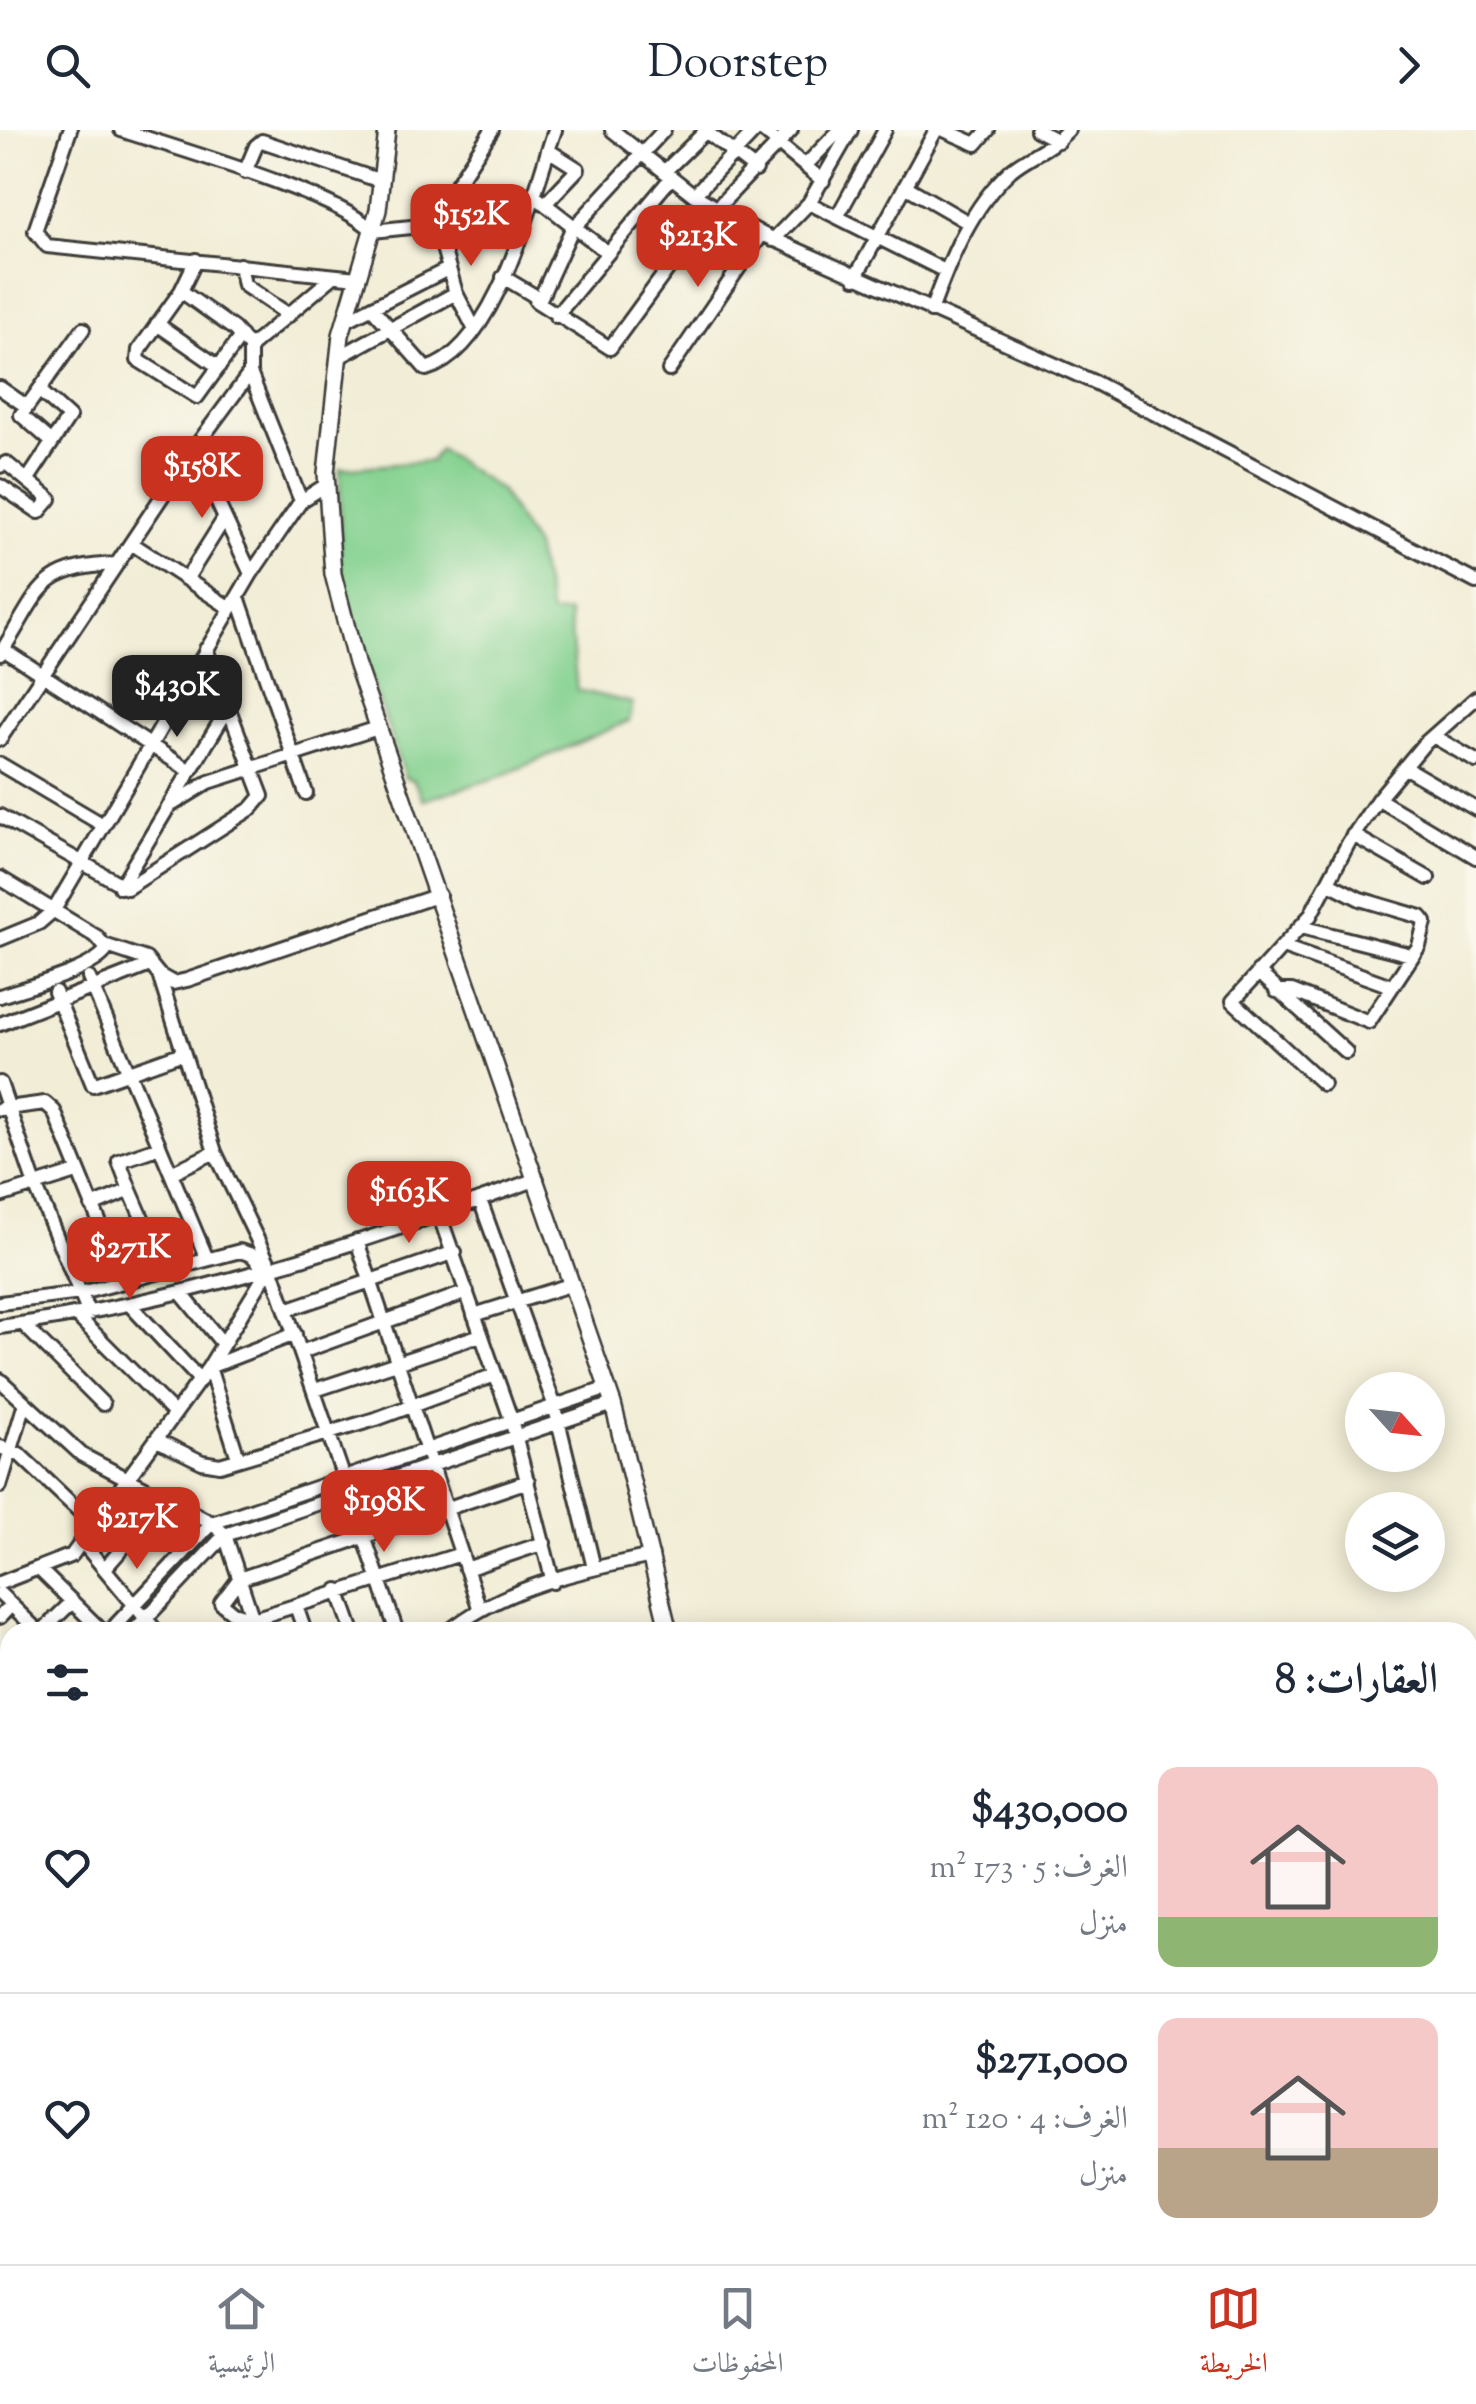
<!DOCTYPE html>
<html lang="ar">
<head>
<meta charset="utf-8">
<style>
  body { margin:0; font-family:"Sorts Mill Goudy",Amiri,serif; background:#f2f2f3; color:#1f2937; direction:rtl; height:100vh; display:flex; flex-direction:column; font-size:38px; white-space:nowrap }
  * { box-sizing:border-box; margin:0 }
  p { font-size:32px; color:#747a83 }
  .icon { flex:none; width:55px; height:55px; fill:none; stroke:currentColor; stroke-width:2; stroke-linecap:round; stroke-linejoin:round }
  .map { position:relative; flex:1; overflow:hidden; direction:ltr }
  .side { position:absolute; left:0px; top:1492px; width:1478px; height:642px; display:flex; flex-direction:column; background:#fff; border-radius:30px 30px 0 0; box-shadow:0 5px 25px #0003; direction:rtl }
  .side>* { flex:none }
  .needle { width:65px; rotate:117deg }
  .buttons { position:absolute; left:1345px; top:1242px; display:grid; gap:20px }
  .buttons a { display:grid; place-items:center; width:100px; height:100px; border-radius:50%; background:#fff; box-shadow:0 5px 25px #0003; font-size:50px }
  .price { position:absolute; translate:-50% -85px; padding:0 22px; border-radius:20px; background:#c8321e; color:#fff; font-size:32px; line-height:65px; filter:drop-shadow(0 2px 5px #0008) }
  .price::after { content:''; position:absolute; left:50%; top:60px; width:30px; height:22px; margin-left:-15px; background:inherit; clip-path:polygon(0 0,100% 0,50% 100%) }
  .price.active { background:#222; color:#fff }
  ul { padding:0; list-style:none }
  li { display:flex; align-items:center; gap:30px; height:250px; padding:0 40px }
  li+li { border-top:2px solid #e0e1e3 }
  li span { display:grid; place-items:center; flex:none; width:280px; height:200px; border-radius:20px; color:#555 }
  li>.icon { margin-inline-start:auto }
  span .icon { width:120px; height:120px; fill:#fffc; stroke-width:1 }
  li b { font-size:42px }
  h2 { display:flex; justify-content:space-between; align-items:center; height:120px; padding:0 40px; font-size:42px }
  header { display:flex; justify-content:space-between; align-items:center; height:130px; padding:0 40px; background:#fff; font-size:45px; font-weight:600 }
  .tabs { display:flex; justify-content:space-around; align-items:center; height:140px; border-top:2px solid #e0e1e3; background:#fff; font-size:28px; color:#747a83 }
  .tabs a { display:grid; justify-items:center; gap:5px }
  .tabs .active { color:#c8321e }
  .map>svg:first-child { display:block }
</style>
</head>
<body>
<header><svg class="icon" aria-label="forward" viewBox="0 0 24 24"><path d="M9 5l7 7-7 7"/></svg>Doorstep<svg class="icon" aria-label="search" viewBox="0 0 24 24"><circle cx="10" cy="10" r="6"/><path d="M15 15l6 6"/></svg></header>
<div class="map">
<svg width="1476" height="2134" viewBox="0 0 1476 2134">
  <rect width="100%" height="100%" fill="#fbf7ec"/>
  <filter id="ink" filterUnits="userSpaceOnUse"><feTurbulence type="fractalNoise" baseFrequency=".01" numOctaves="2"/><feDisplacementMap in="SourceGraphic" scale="20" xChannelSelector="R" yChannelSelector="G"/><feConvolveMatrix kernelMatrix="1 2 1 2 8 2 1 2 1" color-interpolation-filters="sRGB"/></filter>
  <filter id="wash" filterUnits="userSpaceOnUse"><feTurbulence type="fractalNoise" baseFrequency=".0048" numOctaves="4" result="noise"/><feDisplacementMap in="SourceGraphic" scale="40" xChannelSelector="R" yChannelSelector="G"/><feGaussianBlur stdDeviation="2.25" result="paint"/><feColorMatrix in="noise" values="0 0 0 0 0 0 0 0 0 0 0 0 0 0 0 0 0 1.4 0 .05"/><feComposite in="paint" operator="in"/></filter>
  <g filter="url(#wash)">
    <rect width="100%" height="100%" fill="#f1edd6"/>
    <!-- green -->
    <path fill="#84d190" stroke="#507656" stroke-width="2.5" d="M439,319l61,41 35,57 16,67 18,-1 8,77 56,13 -4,18 -130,56 -76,23 -9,-19 -9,-3 -47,-138 -18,-70v-101l91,-8z"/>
  </g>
  <g filter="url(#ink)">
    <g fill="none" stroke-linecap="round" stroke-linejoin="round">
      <defs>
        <path id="minor" d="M70,0l-35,101 12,15 310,32
          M121,0c54,18 219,65 252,101l57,-6 62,-95
          M612,0l82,65 68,39 334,149 380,199
          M704,0l52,40
          M762,0l61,51
          M944,0l32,14 12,-14
          M1037,0l21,11
          M805,36l35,-36
          M665,41l42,-41
          M245,42l11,-26 6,-5 119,40
          M905,56l64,37
          M532,64l76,59 63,-75
          M694,65l62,-65
          M449,68l70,39
          M809,73l136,68
          M545,74l33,-35 -30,-19
          M716,79l75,-79
          M837,87l48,-87
          M435,90l21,73 19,37
          M773,110l36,-37 42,-73
          M196,130l-15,31 -42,59 -1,10 59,37 44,-61
          M240,135l4,20 45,30
          M503,147l37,22 31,-68 93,-101
          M855,148l81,-148
          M181,161l53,38 16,18v26l51,128
          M536,171l74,47 103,-141
          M372,178l54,61c73,-21 106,-175 129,-239
          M931,181c19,-52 39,-103 80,-141 18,-15 41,-22 57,-40
          M556,186l52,-63
          M345,191l103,-52
          M157,194l62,43
          M250,217l84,-71
          M339,227l117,-64
          M669,240l93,-136
          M0,258l26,18
          M52,312l-31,-27 62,-86
          M193,320l58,124
          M0,336l6,-3 44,36 -11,13 -39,-26
          M28,349l41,-62 -30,-27
          M131,413l99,65
          M187,448l37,-59
          M238,467l68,196
          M3,519l187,122
          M0,524c41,-62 36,-87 117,-90
          M1433,606l43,25
          M0,609l193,-289 57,-77
          M0,634l103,61
          M1404,637l72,42
          M1378,669l98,58
          M173,674l36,-22 169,-54
          M0,686l127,72 125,-80 10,-12 -56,-147
          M1353,705l75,43
          M0,748l97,59 10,12c-14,22 -81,38 -107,47
          M120,757l109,-180
          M1301,797l110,28
          M0,809l39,-16 15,-13 197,-336 50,-73 25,-16
          M107,816l39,13 13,16 56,177 57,118 125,362
          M1283,817l108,39
          M1258,842l88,80
          M159,845l14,8 14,-3 252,-85
          M89,848l118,281
          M1276,861h16l77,31 50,-76 6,-24 -4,-5 -61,-18 -29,-15
          M55,862l38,93 90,-32
          M0,894l150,-59
          M0,953l35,102 54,129
          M1323,954l-90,-83 77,-85 39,-74 29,-43 45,-54 53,-47
          M0,979l45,-6 9,8 70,171
          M171,1043l44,-21
          M130,1060l-11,-29 41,-14
          M0,1066l77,-24
          M480,1070l74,204 40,164
          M92,1076l38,-16 35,81
          M439,1084l72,205 42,163
          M357,1111l122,366
          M181,1163l42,51
          M0,1173l81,-10 159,-42 12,4 15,17
          M131,1176l69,74
          M286,1180l169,-58
          M474,1185l99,-31
          M77,1186l98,98
          M23,1194l80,80
          M0,1197c186,-26 361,-83 537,-148
          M301,1222l166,-60
          M0,1250l82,75 130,68 13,12 32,97
          M315,1260l166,-55
          M157,1310l45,22 18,3 156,-46 119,-44
          M0,1317l19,7 76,72
          M238,1328l-29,-91 86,-33
          M0,1356l25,-83
          M83,1413l74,89
          M461,1424l-208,65 -20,-6 -12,-10 18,-24 289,-98
          M106,1437l59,-67
          M39,1439l64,63
          M466,1439l78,-26
          M0,1453l72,-28 137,-188 58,-95
          M338,1460l15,42
          M0,1464l39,38
          M296,1476l9,26
          M0,1487l11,-12
          M41,1502l30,-29
          M109,1502l103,-109 396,-135
          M133,1502l92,-97 388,-131
          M448,1502c55,-45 134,-62 204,-76
          M0,1549l10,-11
          M0,1561l10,10
          M0,1622l10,-11
          M0,1650l10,-11
          M0,1678l10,8
          M0,1721l10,-11"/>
        <path id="major" d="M387,0l-9,80 -37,125 -15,138 7,101 23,89 257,741 56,228
          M814,2125l2,9"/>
      </defs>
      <!-- minor casing -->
      <use href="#minor" stroke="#3c3b38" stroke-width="18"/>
      <!-- major casing -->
      <use href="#major" stroke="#3c3b38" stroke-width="20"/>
      <!-- minor -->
      <use href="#minor" stroke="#fff" stroke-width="12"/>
      <!-- major -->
      <use href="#major" stroke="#fff" stroke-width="15"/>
    </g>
  </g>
</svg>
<div class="buttons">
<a><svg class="needle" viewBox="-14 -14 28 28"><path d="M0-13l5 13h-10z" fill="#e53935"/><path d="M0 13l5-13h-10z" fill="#747a83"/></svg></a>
<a><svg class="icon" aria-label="layers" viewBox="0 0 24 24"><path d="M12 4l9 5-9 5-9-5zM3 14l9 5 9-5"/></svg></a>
</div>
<b class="price" style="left:471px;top:139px">$152K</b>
<b class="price" style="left:698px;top:160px">$213K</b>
<b class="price" style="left:202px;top:391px">$158K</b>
<b class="price active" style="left:177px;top:610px">$430K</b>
<b class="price" style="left:409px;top:1116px">$163K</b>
<b class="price" style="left:130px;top:1172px">$271K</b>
<b class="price" style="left:384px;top:1425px">$198K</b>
<b class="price" style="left:137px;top:1442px">$217K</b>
<section class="side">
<h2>العقارات: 8<svg class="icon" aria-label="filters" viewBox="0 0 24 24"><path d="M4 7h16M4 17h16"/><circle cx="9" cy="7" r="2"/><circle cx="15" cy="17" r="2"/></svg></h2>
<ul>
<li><span style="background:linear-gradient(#f6c9c9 75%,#8fb573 0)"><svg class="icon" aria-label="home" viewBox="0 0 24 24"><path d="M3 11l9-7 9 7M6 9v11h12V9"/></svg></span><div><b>$430,000</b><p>الغرف: 5 · 173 m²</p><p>منزل</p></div><svg class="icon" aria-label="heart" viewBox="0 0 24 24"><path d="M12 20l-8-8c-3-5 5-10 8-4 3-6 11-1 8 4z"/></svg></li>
<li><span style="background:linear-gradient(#f6c9c9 65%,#b9a48a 0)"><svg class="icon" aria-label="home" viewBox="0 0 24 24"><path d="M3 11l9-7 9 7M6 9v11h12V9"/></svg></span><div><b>$271,000</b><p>الغرف: 4 · 120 m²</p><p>منزل</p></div><svg class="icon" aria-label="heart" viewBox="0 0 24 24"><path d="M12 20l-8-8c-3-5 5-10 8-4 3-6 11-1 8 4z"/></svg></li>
</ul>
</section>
</div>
<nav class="tabs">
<a class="active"><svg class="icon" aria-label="map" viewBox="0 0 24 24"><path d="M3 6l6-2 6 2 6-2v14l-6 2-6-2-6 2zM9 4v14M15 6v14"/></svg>الخريطة</a>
<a><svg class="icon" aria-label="saved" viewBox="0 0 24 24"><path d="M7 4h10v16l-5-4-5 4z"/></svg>المحفوظات</a>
<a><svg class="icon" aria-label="home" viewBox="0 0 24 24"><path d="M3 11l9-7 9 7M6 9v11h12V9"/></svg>الرئيسية</a>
</nav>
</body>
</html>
